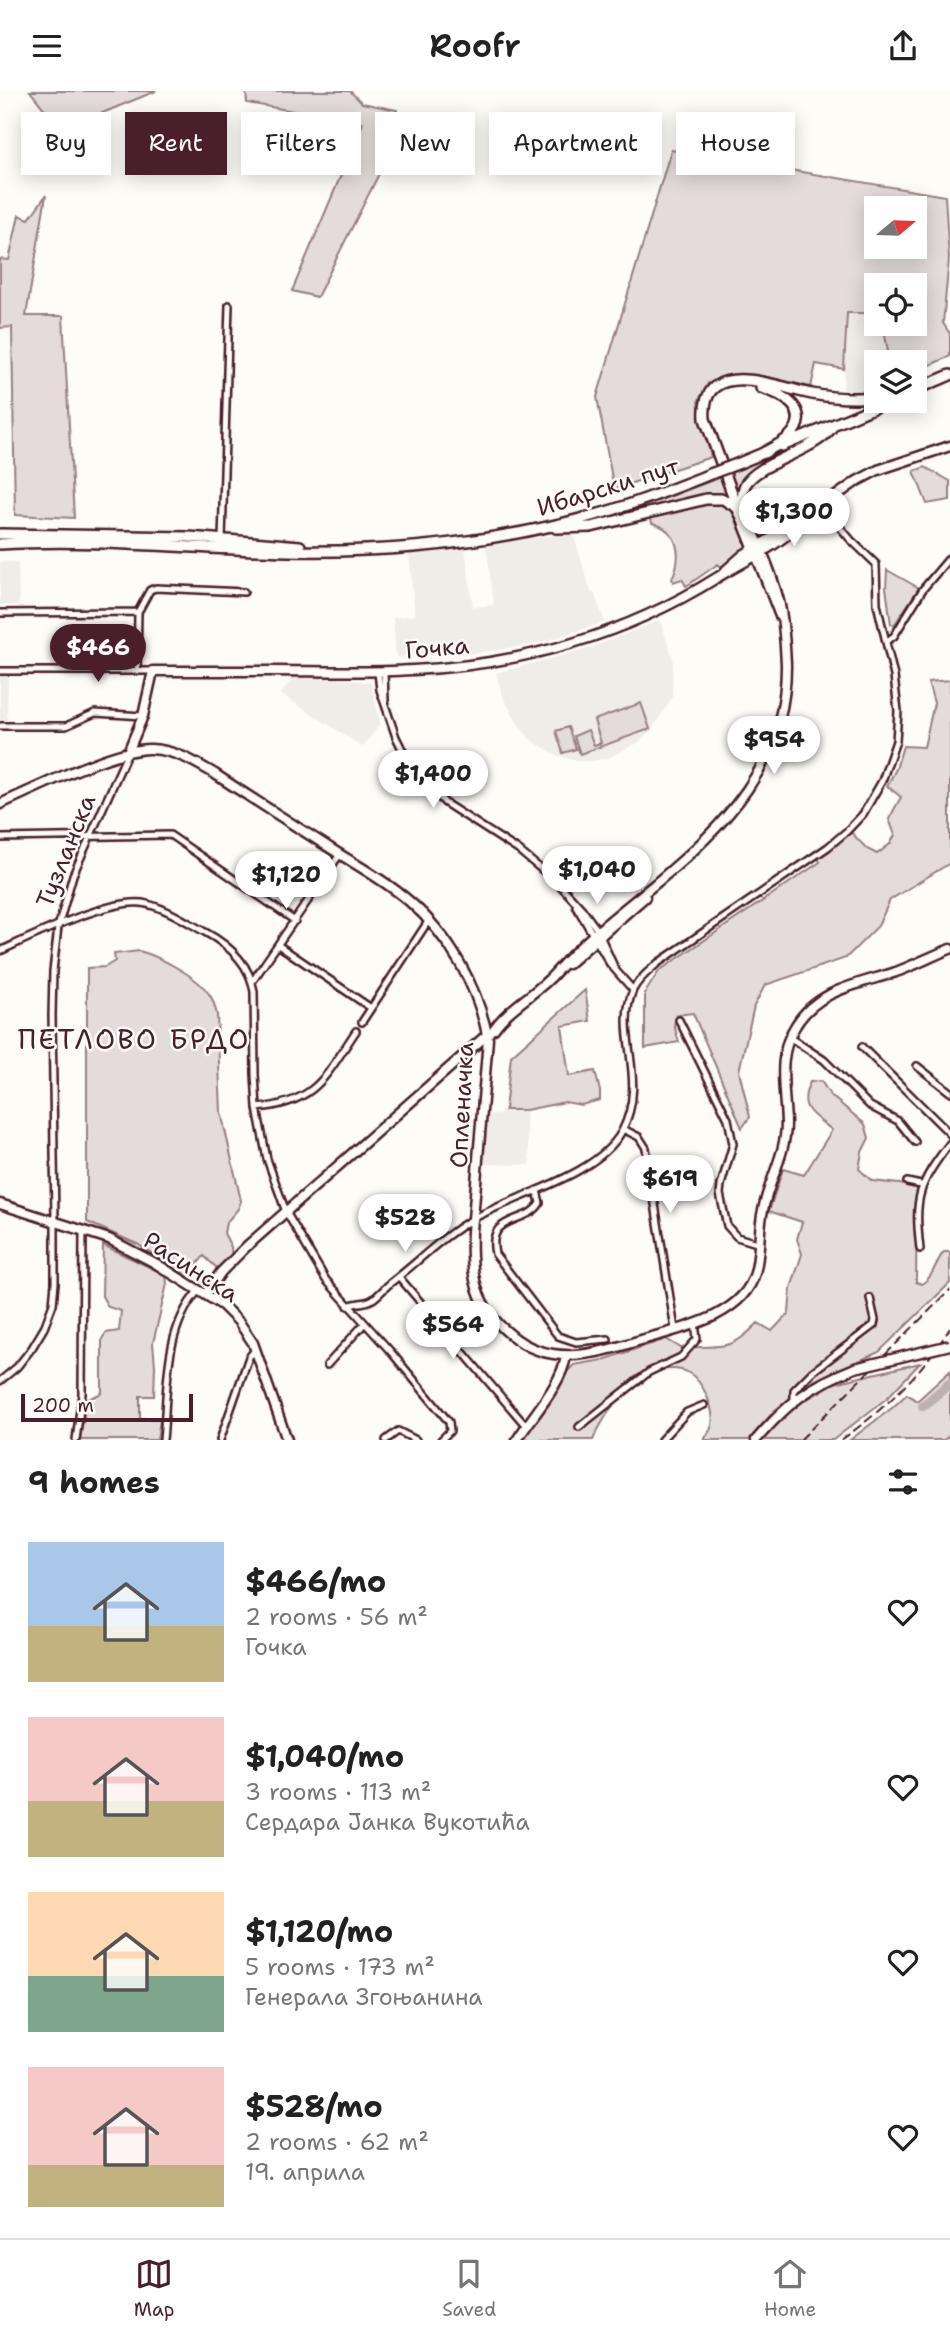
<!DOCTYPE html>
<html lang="en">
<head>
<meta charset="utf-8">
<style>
  body { margin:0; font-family:"Shantell Sans",sans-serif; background:#f6f6f6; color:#222; height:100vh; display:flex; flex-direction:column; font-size:26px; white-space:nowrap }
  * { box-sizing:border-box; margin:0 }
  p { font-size:23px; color:#767676 }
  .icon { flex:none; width:38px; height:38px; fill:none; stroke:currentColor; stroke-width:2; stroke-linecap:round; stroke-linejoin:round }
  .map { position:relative; height:1349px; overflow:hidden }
  .side { display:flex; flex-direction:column; background:#fff; flex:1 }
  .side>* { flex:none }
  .hud { position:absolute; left:21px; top:21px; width:908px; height:63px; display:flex; gap:14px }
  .needle { width:46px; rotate:71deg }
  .buttons { position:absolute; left:864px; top:105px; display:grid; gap:14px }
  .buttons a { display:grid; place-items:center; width:63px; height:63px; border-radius:0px; background:#fff; box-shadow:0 4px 18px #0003; font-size:35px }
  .scale { position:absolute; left:21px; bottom:18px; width:172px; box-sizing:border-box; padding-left:7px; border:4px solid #4a1f2b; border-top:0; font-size:19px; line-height:24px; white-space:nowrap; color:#4a1f2b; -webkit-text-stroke:5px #fdfcf7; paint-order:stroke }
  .price { position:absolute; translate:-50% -60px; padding:0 16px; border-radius:24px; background:#fff; color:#222; font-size:23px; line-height:46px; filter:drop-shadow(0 2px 4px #0008) }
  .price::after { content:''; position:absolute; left:50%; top:42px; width:21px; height:16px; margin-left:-10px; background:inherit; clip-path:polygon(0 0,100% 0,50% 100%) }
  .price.active { background:#4a1f2b; color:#fff }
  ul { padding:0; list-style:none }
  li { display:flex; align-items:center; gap:21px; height:175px; padding:0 28px }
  li span { display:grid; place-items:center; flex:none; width:196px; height:140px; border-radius:0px; color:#555 }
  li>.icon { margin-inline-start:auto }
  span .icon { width:84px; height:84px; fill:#fffc; stroke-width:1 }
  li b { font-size:30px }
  h2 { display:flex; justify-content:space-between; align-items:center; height:84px; padding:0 28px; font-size:30px }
  .tag { padding:0 24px; border-radius:0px; background:#fff; box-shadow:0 4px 18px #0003; font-size:24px; line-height:63px }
  .tag.active { background:#4a1f2b; color:#fff }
  header { display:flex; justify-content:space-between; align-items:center; height:91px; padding:0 28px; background:#fff; font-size:32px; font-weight:600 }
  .dock { display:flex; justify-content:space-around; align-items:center; height:98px; border-top:2px solid #e0e0e0; background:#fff; font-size:19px; color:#767676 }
  .dock a { display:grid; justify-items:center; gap:4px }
  .dock .active { color:#4a1f2b }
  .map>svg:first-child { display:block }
</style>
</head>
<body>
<header><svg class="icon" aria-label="menu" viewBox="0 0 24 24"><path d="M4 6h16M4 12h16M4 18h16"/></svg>Roofr<svg class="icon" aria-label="share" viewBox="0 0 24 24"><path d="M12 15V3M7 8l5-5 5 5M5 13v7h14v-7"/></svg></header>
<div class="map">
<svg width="950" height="1349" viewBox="0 0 950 1349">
  <rect width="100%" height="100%" fill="#fdfcf7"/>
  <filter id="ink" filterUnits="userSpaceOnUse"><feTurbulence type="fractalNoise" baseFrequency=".0143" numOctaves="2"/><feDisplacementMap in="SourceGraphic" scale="14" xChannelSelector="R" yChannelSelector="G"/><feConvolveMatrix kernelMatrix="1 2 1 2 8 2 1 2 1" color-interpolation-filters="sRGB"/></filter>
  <g filter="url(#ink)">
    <!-- built -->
    <path fill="#f0ece8" d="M847,221l30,1v11h6l7,38h-13v26l-7,5 -27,1z
      M573,442l18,59 3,1 11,29 -70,22 -58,9 -81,4 -3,-39 22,-3 -6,-62 56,-5 8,59 21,-2 -8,-61z
      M18,471l1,43h-19v-43z
      M660,529l13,39 -1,39 -20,31 -13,13 -31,16 -15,3h-17l-19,-6 -26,-15 -13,-16 -15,-27 -7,-24 95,-25z
      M0,582h8l-1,47h-7z
      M294,585l49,3 28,4 9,41 -17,23 -82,-53z
      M501,1019l24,2 5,53 -48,-1 4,-50 14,1z"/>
    <!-- green -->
    <path fill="#e3dcda" stroke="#967e82" stroke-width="2" fill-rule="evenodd" d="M30,0h126l-95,39z
      M246,0h104l12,12 35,7 -12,52 -68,135 -25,-6 71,-168 -116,-20z
      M671,59l274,46 4,63 -6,64 7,11v22l-35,16v-10h-25l-7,-38h32v-39h-38v28h-30l-3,56 -28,-5 -5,23 -43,-10 -33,-2 -27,8 -10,19 13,55 -97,32 -17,-92zM877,117h38v39h-38z
      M46,104l-20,121h37l11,202 -59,-3 -3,-188 -12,1v-69l9,1 10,-45 10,4z
      M822,345l-66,36 -15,26 -11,-25z
      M925,376l25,14v19l-23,4 -13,-33z
      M724,385l10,28 -9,-5 -148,27 75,-23z
      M716,409l18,8 11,34v6l-24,19 -3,-3 -30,21 -2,1 -4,-7 -9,3 -1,-4c11,-22 7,-48 -20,-55l-2,-8z
      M887,479l32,18 -25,37 -3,-1 -5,-36z
      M950,589v183l-60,37 -12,26 -32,32 -81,27 -11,21 -15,65 11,46 -8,11 -49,-115 -16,2 -3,10 5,17 -34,6v-55l14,-22 161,-109 -2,-4 33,-26 16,17 10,5 13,-10 5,-9 -6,-16 12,-22 -14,-11 9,-17 7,-23 21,1 10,-44 -6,-21z
      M641,612l9,26 -70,25 -6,-18 14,-6 6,15 7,-2 -7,-23z
      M568,636l8,22 -13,4 -7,-22z
      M139,860c20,5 59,26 70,43 5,6 6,14 8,21l4,97 20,89 -3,8 -12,14 -2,10 7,14 1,14 -12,10 -16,-15 -16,20 -51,-32 -50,-22v-254l18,-1 10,-6 -1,-7z
      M585,899l5,31 -28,5 7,50 26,-5 5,20v9l-19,5 -16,-3 -39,8h-21l6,-54z
      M821,990l9,14 35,29 4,14 -7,14 -3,17 13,12 45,5 -1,96 6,2c11,-6 13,-22 22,-32h6v31l-71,69 -70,31 -35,28 -25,29h-45c2,-4 7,-10 8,-15 3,-16 -9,-44 -23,-52 -14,-8 -40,-2 -54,4 -10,6 -37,51 -42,63h-71l46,-69 6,-6 29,-5 63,-21 15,9c14,-2 31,0 45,-3 12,-2 24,-14 32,-22l14,8 17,-18 2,-25 11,-34 -5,-15 5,-17 -33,-11 14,-42 21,6 28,-45c-20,-16 -35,-21 -22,-48z
      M103,1154l63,30 1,9 -14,59 2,23 -1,30h-14v22l20,2 -3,20h-77l6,-40 16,-7v-54l4,-6 13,-2 2,-20 -13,-4 -6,-11z
      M920,1272l-33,35 -54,42h-70l29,-32 43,-25z
      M950,1280v64l-6,5h-94l42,-32 15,-14 10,7z"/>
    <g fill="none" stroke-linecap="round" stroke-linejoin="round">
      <!-- river -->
      <path stroke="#c0b1b1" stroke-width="10" d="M923,1315l27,-23"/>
      <defs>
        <path id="street" d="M222,449l7,-235
          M0,522l138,-1
          M886,551l8,-6 29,-47 27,-32
          M0,580h153
          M137,580l1,-59 12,-22 6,-2 88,4
          M384,580l1,30
          M378,581l2,18 16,47 12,24 14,19 23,23 73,47 41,34 23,25 16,22 18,40
          M0,635h66l29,-13 48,3
          M0,747l170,-3 125,86
          M576,815l34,58 23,26
          M278,854l93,63
          M0,860c33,-15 108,-52 142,-48 23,4 43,18 63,29 24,13 45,31 49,60l1,82 2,34 10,51 19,53 40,68 65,72 58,70 1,9 -9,9
          M252,891l88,-128
          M679,929l49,99 5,25 -12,41 -1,9 7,32 10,11 23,7
          M362,931l67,-102
          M789,946l35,23 46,46 28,15 17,21
          M862,956l88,87
          M917,975l33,26
          M257,1017c60,-5 69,-33 99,-77
          M623,1038l16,8 7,11 29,181
          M907,1091l14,3
          M537,1099l3,13c-12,22 -54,10 -45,51l63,82 18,6 32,-3
          M920,1158c-6,-52 -2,-64 30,-106
          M399,1186l127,149
          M348,1215c8,-4 18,-2 25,-7 7,-5 13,-13 20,-18 26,-20 51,-46 80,-62 42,-24 125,-43 149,-88 27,-52 -8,-97 11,-141 5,-11 17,-20 25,-27l170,-116 19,-16 16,-17 19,-33 14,-40 2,-30 -4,-35 -17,-72 -1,-40 -25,-24 -30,-35
          M327,1274l37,-41
          M0,1290l17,-14 15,-19 12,-20 9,-24 2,-21v-62l-3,-206 1,-44 5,-44 15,-52 55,-123
          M794,1309v-10l18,-18 62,-47 1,-5 -5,-22
          M579,1336l70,-55 32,-15 16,-18 -2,-16
          M76,1349l6,-46 1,-165
          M163,1349c5,-49 0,-109 35,-149
          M220,1349l29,-83 7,-8
          M386,1349l12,-9 18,9
          M661,1349l26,-28 17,-7"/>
        <path id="secondary" d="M739,421l41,104
          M726,479l17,-15 62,-37 52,-37 21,-11 72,-24
          M128,661l15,-36 10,-45c39,0 78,0 117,0 47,0 95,2 143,-1 108,-5 213,-35 305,-93 30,-18 63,-32 87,-59
          M0,713c35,-15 115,-56 151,-55 24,1 44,13 64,25 39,26 79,51 118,76 25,16 53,31 76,51 41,35 69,86 79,138l-16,192c-2,43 3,76 39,104 36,30 79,21 120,8 41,-13 111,-23 124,-70 6,-21 3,-43 8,-63 6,-30 23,-56 23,-87 -1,-34 -10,-68 10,-98 22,-36 64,-41 100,-53 19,-7 36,-16 54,-23
          M568,873l77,-67
          M494,938c16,-23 44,-36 62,-57 30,-34 65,-60 99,-88 71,-59 132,-121 131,-220 -1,-20 -2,-43 -7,-63 -8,-32 -23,-63 -36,-94
          M0,1113l109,35 46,24 67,42 17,17 14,21 34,97
          M206,1203l15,-22 26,-26 242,-213
          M517,1349c15,-24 45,-56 49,-84
          M756,1349c32,-37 53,-54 99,-72"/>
        <path id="primary" d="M915,299l35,-15
          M782,355l108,-45
          M761,363c9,-5 21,-10 28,-17 25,-25 -5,-43 -28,-49
          M737,373l29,-12
          M743,416c-1,-7 -1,-15 2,-22 14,-24 68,-32 87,-58
          M739,421l-34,-93c-5,-64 72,-32 107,-25 21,4 43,5 65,3
          M556,437l35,-1 115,-28h17l13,8
          M0,443l189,3 111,9
          M0,453c95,-6 192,5 287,7 100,2 204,-8 301,-34 42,-11 84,-28 125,-44"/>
      </defs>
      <!-- street casing -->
      <use href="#street" stroke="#4a1f2b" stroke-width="10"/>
      <!-- secondary casing -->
      <use href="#secondary" stroke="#4a1f2b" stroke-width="13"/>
      <!-- primary casing -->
      <use href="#primary" stroke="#4a1f2b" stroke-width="14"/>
      <!-- street -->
      <use href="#street" stroke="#fdfcf7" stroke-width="5"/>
      <!-- secondary -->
      <use href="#secondary" stroke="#fdfcf7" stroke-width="8"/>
      <!-- primary -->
      <use href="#primary" stroke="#fdfcf7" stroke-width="9"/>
      <!-- rail -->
      <path stroke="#4a1f2b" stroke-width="2" stroke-dasharray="10 5" stroke-linecap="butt" d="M800,1349l150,-150
        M841,1349c44,-31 80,-66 109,-112"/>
      <defs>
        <path id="secondary-bridge" d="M855,1277l95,-23"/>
        <path id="primary-bridge" d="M713,382l24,-9"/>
      </defs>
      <!-- secondary-bridge casing -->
      <use href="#secondary-bridge" stroke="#4a1f2b" stroke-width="13" stroke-linecap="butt"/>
      <!-- primary-bridge casing -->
      <use href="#primary-bridge" stroke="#4a1f2b" stroke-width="14" stroke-linecap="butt"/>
      <!-- secondary-bridge -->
      <use href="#secondary-bridge" stroke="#fdfcf7" stroke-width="8"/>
      <!-- primary-bridge -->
      <use href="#primary-bridge" stroke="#fdfcf7" stroke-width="9"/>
    </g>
  </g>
  <g text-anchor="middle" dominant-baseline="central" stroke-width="5" stroke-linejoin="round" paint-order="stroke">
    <!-- street labels -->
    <g font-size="24" fill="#4a1f2b" stroke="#fdfcf7">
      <text transform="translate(608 396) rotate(-17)">Ибарски пут</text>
      <text transform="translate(437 557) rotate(-5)">Гочка</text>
      <text transform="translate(66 760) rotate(-68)">Тузланска</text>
      <text transform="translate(462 1014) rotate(-87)">Опленачка</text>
      <text transform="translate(191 1176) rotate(33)">Расинска</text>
    </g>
    <!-- quarter labels -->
    <g font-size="28" letter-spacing="2" fill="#4a1f2b" stroke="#fdfcf7">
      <text x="134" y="948">ПЕТЛОВО БРДО</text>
    </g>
  </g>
</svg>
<div class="buttons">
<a><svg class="needle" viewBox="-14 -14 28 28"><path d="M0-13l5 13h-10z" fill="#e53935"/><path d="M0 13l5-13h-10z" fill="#767676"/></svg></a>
<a><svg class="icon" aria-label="locate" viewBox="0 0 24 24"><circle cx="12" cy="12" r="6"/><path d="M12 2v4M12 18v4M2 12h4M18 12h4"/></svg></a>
<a><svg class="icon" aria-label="layers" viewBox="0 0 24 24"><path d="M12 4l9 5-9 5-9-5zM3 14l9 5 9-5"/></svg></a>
</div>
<div class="scale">200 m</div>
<b class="price" style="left:794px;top:457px">$1,300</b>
<b class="price active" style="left:98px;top:593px">$466</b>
<b class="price" style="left:774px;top:685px">$954</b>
<b class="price" style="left:433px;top:719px">$1,400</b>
<b class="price" style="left:597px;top:815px">$1,040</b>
<b class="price" style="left:286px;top:820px">$1,120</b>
<b class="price" style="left:670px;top:1124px">$619</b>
<b class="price" style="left:405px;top:1163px">$528</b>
<b class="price" style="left:453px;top:1270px">$564</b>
<div class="hud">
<a class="tag">Buy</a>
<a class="tag active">Rent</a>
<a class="tag">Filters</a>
<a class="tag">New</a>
<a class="tag">Apartment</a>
<a class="tag">House</a>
</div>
</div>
<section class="side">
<h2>9 homes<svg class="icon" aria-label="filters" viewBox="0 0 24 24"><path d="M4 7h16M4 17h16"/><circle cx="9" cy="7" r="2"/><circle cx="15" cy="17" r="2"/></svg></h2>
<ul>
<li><span style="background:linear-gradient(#a9c7e8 60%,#c2b280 0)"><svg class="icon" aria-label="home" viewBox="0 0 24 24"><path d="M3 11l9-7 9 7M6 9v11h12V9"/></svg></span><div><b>$466/mo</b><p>2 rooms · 56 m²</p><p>Гочка</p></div><svg class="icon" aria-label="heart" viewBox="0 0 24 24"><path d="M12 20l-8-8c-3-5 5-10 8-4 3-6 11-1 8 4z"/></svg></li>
<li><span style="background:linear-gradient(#f6c9c9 60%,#c2b280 0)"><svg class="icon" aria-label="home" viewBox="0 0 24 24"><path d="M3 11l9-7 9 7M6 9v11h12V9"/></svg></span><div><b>$1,040/mo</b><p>3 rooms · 113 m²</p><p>Сердара Јанка Вукотића</p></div><svg class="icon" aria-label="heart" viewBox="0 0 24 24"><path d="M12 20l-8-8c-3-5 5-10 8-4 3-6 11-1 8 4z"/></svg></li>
<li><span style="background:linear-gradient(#ffd9b3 60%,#7fa58c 0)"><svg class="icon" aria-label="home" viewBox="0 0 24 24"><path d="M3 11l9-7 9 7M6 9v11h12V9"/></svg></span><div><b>$1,120/mo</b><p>5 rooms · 173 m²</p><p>Генерала Згоњанина</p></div><svg class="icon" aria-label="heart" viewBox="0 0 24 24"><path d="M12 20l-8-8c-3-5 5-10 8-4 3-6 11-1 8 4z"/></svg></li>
<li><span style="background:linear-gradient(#f6c9c9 70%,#c2b280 0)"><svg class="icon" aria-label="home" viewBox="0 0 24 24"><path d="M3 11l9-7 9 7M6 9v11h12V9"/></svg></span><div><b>$528/mo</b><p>2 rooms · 62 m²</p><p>19. априла</p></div><svg class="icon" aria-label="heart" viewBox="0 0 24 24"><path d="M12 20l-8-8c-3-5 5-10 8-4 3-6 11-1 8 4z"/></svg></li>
</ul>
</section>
<nav class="dock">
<a class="active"><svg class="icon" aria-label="map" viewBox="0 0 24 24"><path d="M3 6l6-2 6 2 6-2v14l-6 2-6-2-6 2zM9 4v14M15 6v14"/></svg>Map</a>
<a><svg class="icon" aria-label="saved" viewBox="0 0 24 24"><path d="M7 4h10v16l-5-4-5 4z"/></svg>Saved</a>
<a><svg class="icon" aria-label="home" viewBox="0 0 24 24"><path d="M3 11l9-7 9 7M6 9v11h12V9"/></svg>Home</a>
</nav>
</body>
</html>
